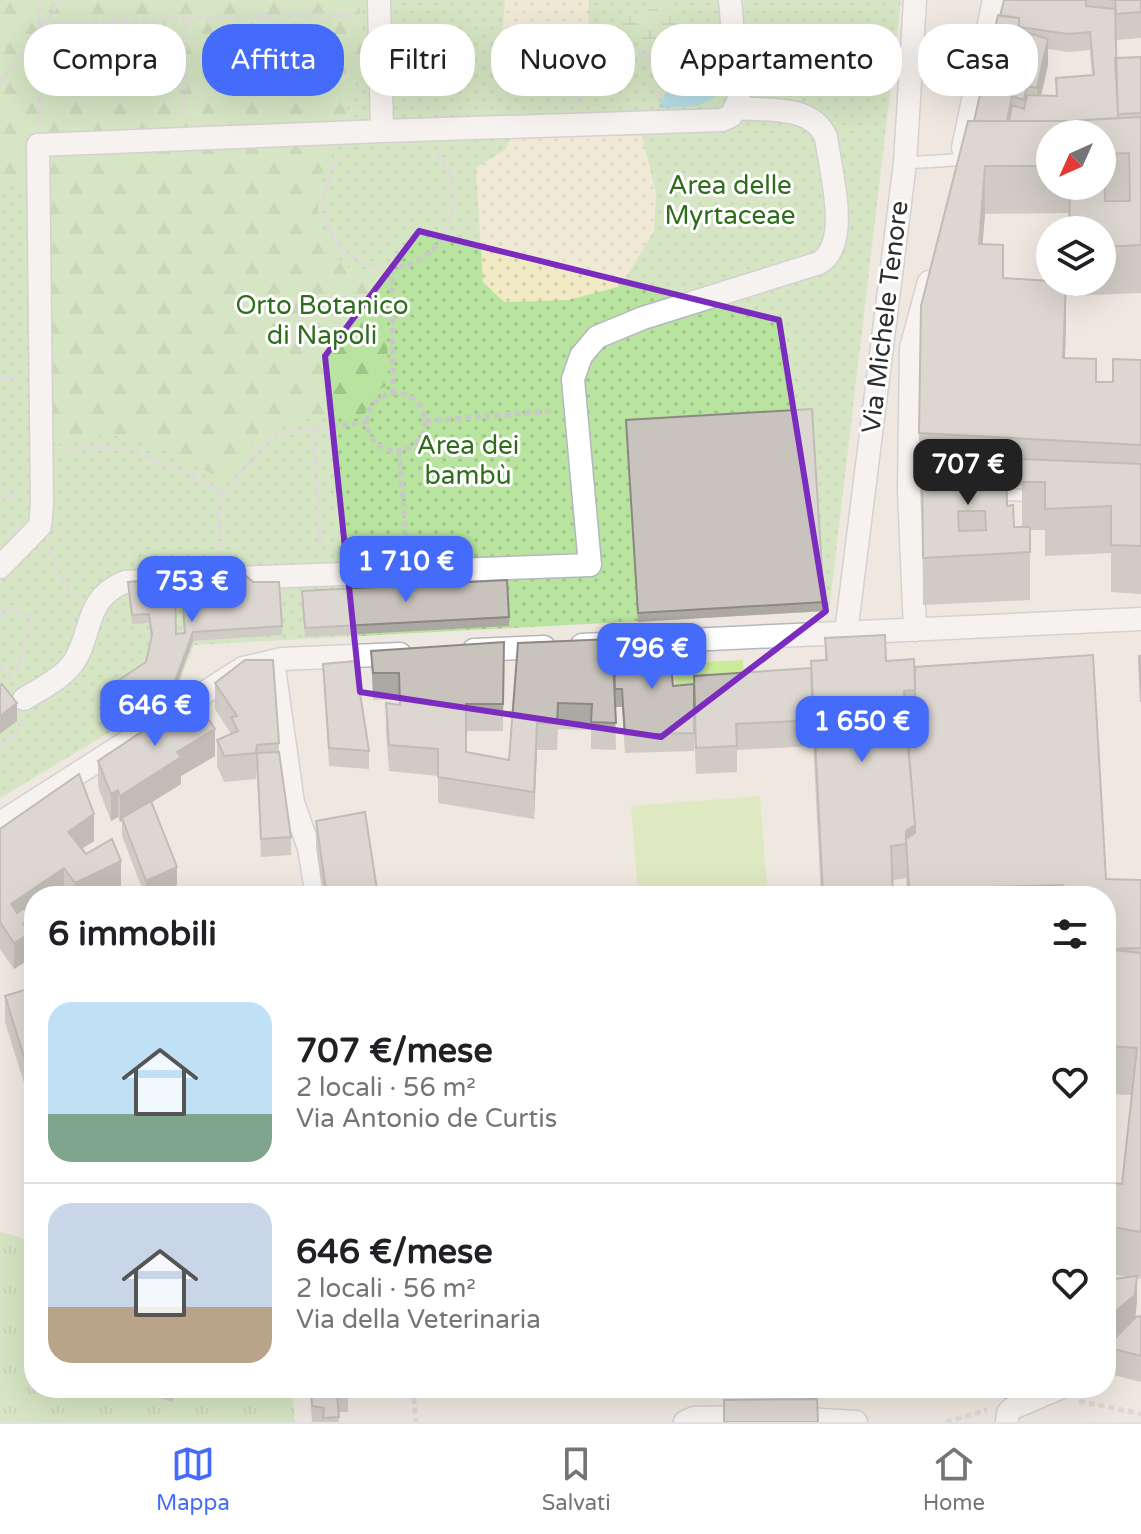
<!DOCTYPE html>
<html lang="it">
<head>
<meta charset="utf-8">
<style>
  body { margin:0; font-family:"Varela Round",sans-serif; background:#f2f2f2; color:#202124; height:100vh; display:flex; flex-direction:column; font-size:30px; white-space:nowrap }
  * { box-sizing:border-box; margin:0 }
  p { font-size:26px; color:#757577 }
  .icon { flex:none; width:44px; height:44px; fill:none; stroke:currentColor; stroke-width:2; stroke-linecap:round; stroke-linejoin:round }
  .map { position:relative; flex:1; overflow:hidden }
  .side { position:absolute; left:24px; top:886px; width:1092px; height:512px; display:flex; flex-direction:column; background:#fff; border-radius:32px; box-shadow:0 8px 32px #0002 }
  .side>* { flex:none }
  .hud { position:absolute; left:24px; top:24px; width:1094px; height:72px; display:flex; gap:16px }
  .needle { width:52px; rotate:225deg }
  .buttons { position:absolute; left:1036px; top:120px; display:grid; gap:16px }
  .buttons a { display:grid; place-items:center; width:80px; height:80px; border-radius:50%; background:#fff; box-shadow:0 8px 32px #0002; font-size:40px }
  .price { position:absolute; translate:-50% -68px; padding:0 18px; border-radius:16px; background:#446bf9; color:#fff; font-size:26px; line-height:52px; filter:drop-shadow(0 2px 4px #0008) }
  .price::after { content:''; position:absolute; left:50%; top:48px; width:24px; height:18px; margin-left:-12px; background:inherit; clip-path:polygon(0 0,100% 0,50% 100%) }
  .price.on { background:#222; color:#fff }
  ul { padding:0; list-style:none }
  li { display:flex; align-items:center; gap:24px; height:200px; padding:0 24px }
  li+li { border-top:2px solid #e0e0e0 }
  li span { display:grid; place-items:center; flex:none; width:224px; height:160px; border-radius:24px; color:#555 }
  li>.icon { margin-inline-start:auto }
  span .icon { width:96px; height:96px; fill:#fffc; stroke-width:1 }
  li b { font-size:34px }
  h2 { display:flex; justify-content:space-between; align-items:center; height:96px; padding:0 24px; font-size:34px }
  .pill { padding:0 28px; border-radius:32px; background:#fff; box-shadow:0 8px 32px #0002; font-size:28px; line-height:72px }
  .pill.on { background:#446bf9; color:#fff }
  .menu { display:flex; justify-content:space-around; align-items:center; height:112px; border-top:2px solid #e0e0e0; background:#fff; font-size:22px; color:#757577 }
  .menu a { display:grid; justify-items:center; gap:4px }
  .menu .on { color:#446bf9 }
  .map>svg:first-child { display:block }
</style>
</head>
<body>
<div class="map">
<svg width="1141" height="1422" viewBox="0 0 1141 1422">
  <defs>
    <pattern id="grass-dots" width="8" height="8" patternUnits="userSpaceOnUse" patternTransform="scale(2)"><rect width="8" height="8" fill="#b8e49f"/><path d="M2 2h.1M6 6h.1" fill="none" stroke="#9ec489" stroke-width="1.8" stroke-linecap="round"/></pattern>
    <pattern id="forest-firs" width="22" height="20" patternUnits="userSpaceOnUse" patternTransform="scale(2)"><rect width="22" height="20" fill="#b8e49f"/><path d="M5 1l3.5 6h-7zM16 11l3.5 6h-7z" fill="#9ec489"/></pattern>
    <pattern id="wetland-marsh" width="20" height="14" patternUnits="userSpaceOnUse" patternTransform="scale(2)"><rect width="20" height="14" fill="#b8e49f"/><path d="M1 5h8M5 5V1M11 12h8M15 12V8" fill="none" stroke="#9ec489"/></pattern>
    <pattern id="sand-dots" width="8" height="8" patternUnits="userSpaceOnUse" patternTransform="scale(2)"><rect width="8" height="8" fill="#f2eac5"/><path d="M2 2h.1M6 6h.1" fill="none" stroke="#d0c9aa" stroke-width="1.8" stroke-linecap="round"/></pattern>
    <pattern id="park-tufts" width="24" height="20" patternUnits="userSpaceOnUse" patternTransform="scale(2)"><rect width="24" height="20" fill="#b8e49f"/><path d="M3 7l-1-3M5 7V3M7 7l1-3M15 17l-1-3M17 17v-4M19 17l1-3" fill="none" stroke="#9ec489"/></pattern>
    <pattern id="water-ripples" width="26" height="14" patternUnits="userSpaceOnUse" patternTransform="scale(2)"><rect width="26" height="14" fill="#76d2ee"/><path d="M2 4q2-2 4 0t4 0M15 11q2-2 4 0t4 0" fill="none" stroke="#66b5cc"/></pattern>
  </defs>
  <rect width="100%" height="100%" fill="#efe8e1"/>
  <!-- grass -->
  <path fill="url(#grass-dots)" d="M0,0h901l-72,611 -635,34 -19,48 -175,105z"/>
  <!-- forest -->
  <path fill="url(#forest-firs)" d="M0,0h359l4,61 -19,59 -318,14 -5,47 -21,5z
    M340,139l-22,46v39l23,38 15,11 30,3 2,108 -12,8 -13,22c-74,7 -95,1 -139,66 -30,-15 -71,-39 -104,-44 -22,-4 -47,5 -68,10l-7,-294z"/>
  <!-- wetland -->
  <path fill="url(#wetland-marsh)" d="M665,0h7l10,22 -4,13 -25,12 -30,-15 -8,-15 24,-2z"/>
  <!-- sand -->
  <path fill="url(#sand-dots)" d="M505,0h84l-1,50 -87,-7z
    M511,134l131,2 14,57 -2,38 -33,55 -52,14 -65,2 -21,-20 -7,-114 30,-19z"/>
  <!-- park -->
  <path fill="url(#park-tufts)" d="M0,1231l34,11v146h258l3,34h-295z"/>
  <!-- pitch -->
  <path fill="#cbeb9b" d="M743,660l2,34 -69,4 -2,-34z
    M760,796l7,90 -129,10 -7,-90z"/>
  <!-- water -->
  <path fill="url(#water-ripples)" d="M713,41l7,29 -5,28 -18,8 -39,2 11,-22 -3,-32z"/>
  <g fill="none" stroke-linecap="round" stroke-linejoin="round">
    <defs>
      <path id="lane" d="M905,163l64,-4
        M994,494l43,2"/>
      <path id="street" d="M379,0l3,131 340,-11 9,-4 8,-16 -9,-100
        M963,148l31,-148
        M0,567l40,-41 2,-22 -4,-359 344,-14
        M915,630l-6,-140 2,-142 18,-66
        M846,633l59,-470 10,-163
        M582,645l559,-26
        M474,650l70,-3
        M273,661l20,142 16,45 8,48
        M24,699c16,-10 41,-22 51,-39 17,-27 10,-63 50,-78l465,-17 -17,-186 8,-23 16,-19 46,-19 176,-55c33,-19 11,-93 7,-126 -15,-33 -59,-26 -91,-29
        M0,823l243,-155 39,-9 118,-5
        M789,1418l67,4
        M685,1422l9,-4 61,-1
        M1007,1422l1,-9 5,-5 47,-20"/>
    </defs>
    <!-- lane casing -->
    <use href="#lane" stroke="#b4b7c1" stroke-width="14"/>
    <!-- street casing -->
    <use href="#street" stroke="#b4b7c1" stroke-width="25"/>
    <!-- path -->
    <path stroke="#c9c9c9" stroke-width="5" stroke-dasharray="6 4" stroke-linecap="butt" d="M186,18l169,-3
      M42,24l144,-6 -2,97
      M0,83l60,-83
      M578,101c-5,-35 -2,-44 28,-62l22,7 25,14 7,25 -2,16
      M39,123l1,-123
      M339,157c-7,14 -15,30 -15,46 1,77 111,93 128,7 4,-21 -2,-40 -15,-57
      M392,268l1,126
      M0,379l19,-2
      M367 422a29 29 0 1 1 58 0a29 29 0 1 1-58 0Z
      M425,421l127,-10
      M313,428l8,123
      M399,451l8,99
      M66,452c9,-3 21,-6 30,-6 37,0 97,29 128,48
      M0,498l18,-4
      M48,549l25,48
      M222,557l-4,-44 6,-19 40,-50 19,-12 85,-10
      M0,611l3,4 8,-6 20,8v10l-8,13 3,4 -10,30
      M0,666l12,15
      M0,746l14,-10 9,-17
      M413,1388l3,34
      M1079,1401l62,13
      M946,1422l41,-12"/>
    <!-- lane -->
    <use href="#lane" stroke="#fff" stroke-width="11"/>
    <!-- street -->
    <use href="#street" stroke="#fff" stroke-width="22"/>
  </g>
  <!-- wall -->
  <path fill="#aca8a2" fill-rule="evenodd" d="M1004,0h137v38l-25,2v18l25,-1v236l-72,3v-14h33v-52l-32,-17 -85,1 -3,30 21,34 63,51 -1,29 31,24h17l28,-22v234l-30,-2v-39l-66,3v-26h-15v70l-107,5 -1,-124 -3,-1v-47l55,-312zM1048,49l20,3 22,-2 2,26 -36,2v18l-15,-1 7,-30zM1050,134l52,52h-52zM1007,485l15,1v41h-8l-7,-21z
    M626,429l198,173v9l-186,11z
    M128,582l48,52 8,-1 -2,-45 100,38v9l-89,6 -19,52 -46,26 -15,-25v-10l33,-22 5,-23 -2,-16 -17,1z
    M302,600l207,17v9l-204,11z
    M825,638l61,23 29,6 191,212 35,1v399l-4,-1 -2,40 6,-2v66l-35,-9v-26l9,-9 13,-61 -22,-4v-91l16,2 10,-89 -25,-1 -1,6v-204h-199l-1,-22v4l-13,2v16h-72l-8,-156v6l-76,4v22l-41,2 -2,-39v16l-69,2 -3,-46h-7l1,43 -25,-1v-19l-33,-1 -1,21h-20l-3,69 -96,-16v-27l-49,-5 -3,-41v-27l13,2v-6l-26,1 -2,-49 133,-9 -1,89h-37v21l43,8 9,-117 95,4 60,39 138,-18 14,-8z
    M323,664l46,87v18l-40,-3z
    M215,683l64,60v9l12,85v18l-30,2 -4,-86 -1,8 -32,3 -7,-16v-26l14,-6 -16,-25z
    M215,756l-34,20v8l-29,18 25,83 -25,11h-7l-23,-60v-15l-2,1 -2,-5 -7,4 -13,-34v-26z
    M316,821l62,75h-55l-7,-48z
    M0,829l94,12 -13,8 40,38 -19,9h-36l-2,-2 -30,2v19l-4,3v41l-16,10 -14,-20z
    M34,987v97l-9,2 -20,-64v-26z
    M129,1388h47l-4,14z
    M310,1388h46v5l-8,2v17h-10l1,10h-27z
    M999,1388h41l-35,11z"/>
  <!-- shaded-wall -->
  <path fill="#8c8884" d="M1048,39v26l-11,49v-26z
    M985,166v48l-6,77v-47z
    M1066,282v47l-3,76v-47z
    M193,632v9l-19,52 -46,26v-9z
    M17,703v18l-17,13v-18z
    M537,723v27l-3,69v-27z
    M215,729v27l-34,20v8l-58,36 -1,-2v3l-2,1v-26l57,-44z
    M118,790v27l-7,4v-27z
    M94,814v27l-26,17v-26z
    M915,825v34l-9,-15v-13z
    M121,861v26l-19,9h-27v-13z
    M177,867v18l-25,11h-6v-15z
    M64,868v26l-2,2h-28v19l-23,16v-27z
    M30,918v41l-16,10v-26l9,-19z
    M1107,1046v48l-1,6v-47z
    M34,1058v26l-9,2v-26z
    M1137,1276v26l-2,19 -29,25v-27z
    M172,1388h4l-4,14z
    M346,1388h10v5l-8,2z
    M1005,1388h35l-35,11z"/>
  <!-- building -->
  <path fill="#c8c3bc" stroke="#8c8884" stroke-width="2" fill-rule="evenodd" d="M1004,0h82v6l29,3 3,109 -48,3h-61l3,-16 12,4 3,-14 30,1 -1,-18 38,-3 -4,-43 -22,2 -49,-7v-9l-19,-2z
    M1110,0h31v12l-25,2 -1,-14z
    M998,15l21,3v12l29,9 -11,49 -10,-2 -3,14 -12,-4 -5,25h-33z
    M1141,57v56l-23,1 -3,-56z
    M1141,117v128l-39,2v-17h-33l1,-37h11v-7h21v-52h-52v32h-65l-6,78 24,1v33l47,3v1h16l-3,76 33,1v23h17v-23l28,1v85l-222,-12 2,-127 47,-185h102zM1129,153l1,48h-25l-1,-47z
    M812,409l12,193 -186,11 -12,-193z
    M922,453l84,3 1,50 6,-1 1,22h16v25l-107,6zM958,511h27l1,19 -27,1z
    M1022,459l119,5v82l-30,-1v-39l-66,3v-27h-23z
    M230,572l15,3 8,7h26l3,44 -89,6 -19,52 -46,26 -15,-26 33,-22 6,-27 -3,-21 -17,1 -4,-33 47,-4 1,56 9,-1 -3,-45 29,-4 10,-10z
    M507,580l2,37 -204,11 -3,-37z
    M885,635l1,26 28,-2 1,31 -11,1 11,134 -9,6v13l-15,2 2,50h-70l-12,-235 16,-1 -2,-22z
    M612,639l4,84 -25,-1 1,-18 -34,-1 -1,21 -20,-1 -3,69 -96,-15v-28l-49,-4 -3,-42 14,2 -1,-32h-26l-2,-22 133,-9 -1,62h-37v48l43,8 9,-117z
    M669,642l4,44 21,-2v49l-69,2 -3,-46h-7l-2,-42z
    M1093,655l13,224 35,1v68l-35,1v-53h-43v-11l-154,4 -3,-50 9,-6v-8l-11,-126 11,-1v-31z
    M1139,656h2v46z
    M245,660h28l6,83 -22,2 -1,8 -32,3 -7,-16 21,-9 -7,-14 6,-1 -22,-33z
    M355,661l14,90 -40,-3 -6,-84z
    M811,668l2,52 -77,4 1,22 -41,2 -2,-72z
    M2,684l15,19 -17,13v-30z
    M194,697l21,32 -38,23 4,5 -61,39 -2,-6 -7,4 -13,-33z
    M279,752l12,85 -30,2 -4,-86z
    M79,774l15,40 -26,18 18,22 26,-15 9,22 -46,22 -11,-15 -53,36 6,9 7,-5 6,10 -7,6 7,9 -16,10 -14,-21v-93z
    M151,801l26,66 -31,14 -24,-63z
    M365,812l13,84h-51l-11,-75z
    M172,890l3,6h-22z
    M1106,949l35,4v279l-35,-6v-44l16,2 15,-136 -30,-2 -1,7z
    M34,987v71l-9,2 -20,-64z
    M1137,1276l-2,19 -29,24v-35l7,-5z
    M1141,1316v40l-35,-9 30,-30z
    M311,1388h37v6h-11l2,23 -16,1 1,-10 -12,-2z
    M817,1399l1,23h-94v-22z"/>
  <!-- marked area -->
  <path d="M0 0H1141V1422H0ZM419,231l360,89 47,291 -165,126 -301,-45 -35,-336z" fill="#efe8e1" fill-opacity=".55" fill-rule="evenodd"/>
  <path fill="none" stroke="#7b2cbf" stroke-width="6" stroke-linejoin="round" d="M419,231l360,89 47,291 -165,126 -301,-45 -35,-336z"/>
  <g text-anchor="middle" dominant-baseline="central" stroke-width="6" stroke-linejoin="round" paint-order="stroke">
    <!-- park labels -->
    <g font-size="26" fill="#2f6d1c" stroke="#fff">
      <text x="730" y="185">Area delle<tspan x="730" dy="30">Myrtaceae</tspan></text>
      <text x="322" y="305">Orto Botanico<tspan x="322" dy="30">di Napoli</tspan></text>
      <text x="468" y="445">Area dei<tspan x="468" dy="30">bambù</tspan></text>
    </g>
    <!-- street labels -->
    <g font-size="26" fill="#2e2e2e" stroke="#fff">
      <text transform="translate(885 317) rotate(-83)">Via Michele Tenore</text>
    </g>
  </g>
</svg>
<div class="buttons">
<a><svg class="needle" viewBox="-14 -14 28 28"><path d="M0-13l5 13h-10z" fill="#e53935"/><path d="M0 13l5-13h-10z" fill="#757577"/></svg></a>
<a><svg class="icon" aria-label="layers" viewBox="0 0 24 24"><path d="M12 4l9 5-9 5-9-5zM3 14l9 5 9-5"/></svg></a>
</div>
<b class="price on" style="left:968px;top:507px">707 €</b>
<b class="price" style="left:406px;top:604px">1 710 €</b>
<b class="price" style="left:192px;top:624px">753 €</b>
<b class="price" style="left:652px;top:691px">796 €</b>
<b class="price" style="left:155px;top:748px">646 €</b>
<b class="price" style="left:862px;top:764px">1 650 €</b>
<div class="hud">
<a class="pill">Compra</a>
<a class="pill on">Affitta</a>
<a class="pill">Filtri</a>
<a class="pill">Nuovo</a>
<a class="pill">Appartamento</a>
<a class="pill">Casa</a>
</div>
<section class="side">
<h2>6 immobili<svg class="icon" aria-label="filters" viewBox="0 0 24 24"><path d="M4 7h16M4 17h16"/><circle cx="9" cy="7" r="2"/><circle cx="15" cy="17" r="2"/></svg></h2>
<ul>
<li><span style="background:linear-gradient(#bfe0f5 70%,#7fa58c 0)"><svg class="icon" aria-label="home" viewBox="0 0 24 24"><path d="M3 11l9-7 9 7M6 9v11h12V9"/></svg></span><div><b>707 €/mese</b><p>2 locali · 56 m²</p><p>Via Antonio de Curtis</p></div><svg class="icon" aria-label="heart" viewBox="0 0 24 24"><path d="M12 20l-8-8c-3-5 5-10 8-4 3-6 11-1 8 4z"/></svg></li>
<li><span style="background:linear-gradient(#c9d6e8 65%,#b9a48a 0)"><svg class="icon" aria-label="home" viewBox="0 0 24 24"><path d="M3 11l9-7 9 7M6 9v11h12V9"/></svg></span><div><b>646 €/mese</b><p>2 locali · 56 m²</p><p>Via della Veterinaria</p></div><svg class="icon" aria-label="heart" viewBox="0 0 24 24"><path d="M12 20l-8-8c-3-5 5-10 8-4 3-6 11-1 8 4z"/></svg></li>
</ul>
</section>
</div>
<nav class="menu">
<a class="on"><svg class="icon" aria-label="map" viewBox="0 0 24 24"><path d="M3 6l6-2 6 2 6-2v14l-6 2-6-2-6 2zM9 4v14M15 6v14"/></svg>Mappa</a>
<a><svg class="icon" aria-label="saved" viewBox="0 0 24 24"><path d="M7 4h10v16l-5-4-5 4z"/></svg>Salvati</a>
<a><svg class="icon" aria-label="home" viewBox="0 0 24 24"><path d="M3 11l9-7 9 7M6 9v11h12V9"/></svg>Home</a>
</nav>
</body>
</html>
